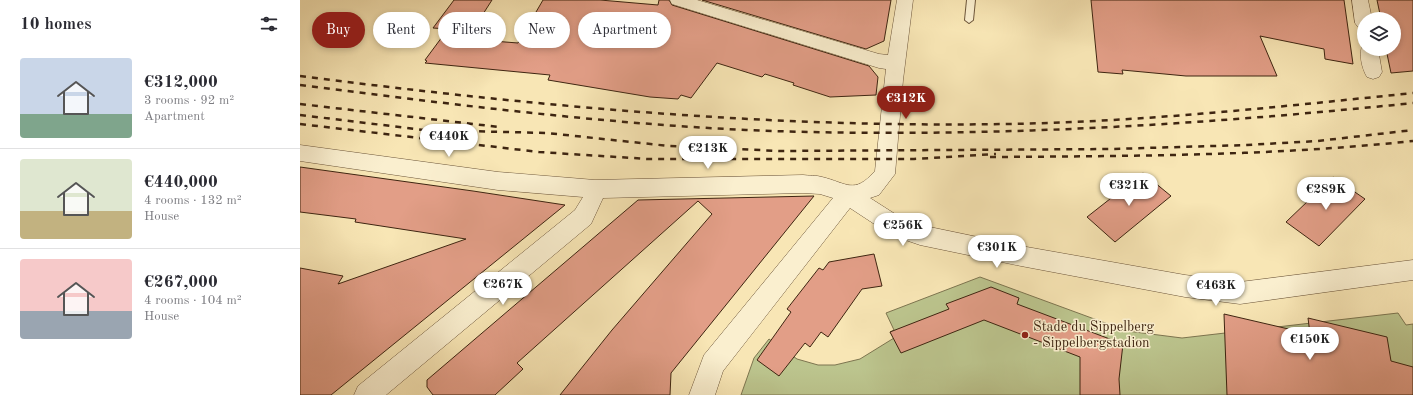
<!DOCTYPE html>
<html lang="en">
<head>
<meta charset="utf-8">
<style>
  body { margin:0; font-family:"Old Standard TT",serif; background:#f7f7f7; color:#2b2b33; height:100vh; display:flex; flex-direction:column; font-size:15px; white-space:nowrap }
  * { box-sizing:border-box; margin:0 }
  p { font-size:13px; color:#7c7c81 }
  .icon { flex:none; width:22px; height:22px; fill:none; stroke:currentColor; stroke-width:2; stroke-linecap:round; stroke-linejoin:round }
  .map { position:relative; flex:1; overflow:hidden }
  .side { display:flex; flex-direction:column; background:#fff; width:300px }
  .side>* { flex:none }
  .banner { position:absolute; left:12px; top:12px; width:380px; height:36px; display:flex; gap:8px }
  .tools { position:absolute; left:1057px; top:12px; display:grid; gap:8px }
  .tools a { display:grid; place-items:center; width:44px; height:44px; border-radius:50%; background:#fff; box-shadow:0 2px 6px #0003; font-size:20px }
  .price { position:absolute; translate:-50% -34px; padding:0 9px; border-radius:14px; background:#fff; color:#222; font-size:13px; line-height:26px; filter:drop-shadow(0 1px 2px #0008) }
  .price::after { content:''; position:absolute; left:50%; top:24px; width:12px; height:9px; margin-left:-6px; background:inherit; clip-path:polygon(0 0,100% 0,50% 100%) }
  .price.current { background:#8f2418; color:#fff }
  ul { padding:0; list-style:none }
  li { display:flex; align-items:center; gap:12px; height:100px; padding:0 20px }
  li+li { border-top:1px solid #e1e1e2 }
  li span { display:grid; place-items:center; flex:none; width:112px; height:80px; border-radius:4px; color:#555 }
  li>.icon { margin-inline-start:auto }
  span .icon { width:48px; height:48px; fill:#fffc; stroke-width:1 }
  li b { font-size:17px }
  h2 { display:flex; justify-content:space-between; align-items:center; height:48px; padding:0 20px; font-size:17px }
  .pill { padding:0 14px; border-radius:18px; background:#fff; box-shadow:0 2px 6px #0003; font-size:14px; line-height:36px }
  .pill.current { background:#8f2418; color:#fff }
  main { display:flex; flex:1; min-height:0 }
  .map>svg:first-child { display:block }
</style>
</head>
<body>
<main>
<section class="side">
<h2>10 homes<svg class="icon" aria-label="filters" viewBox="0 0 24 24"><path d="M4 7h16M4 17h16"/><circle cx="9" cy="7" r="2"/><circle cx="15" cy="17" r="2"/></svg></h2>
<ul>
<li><span style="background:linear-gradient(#c9d6e8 70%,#7fa58c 0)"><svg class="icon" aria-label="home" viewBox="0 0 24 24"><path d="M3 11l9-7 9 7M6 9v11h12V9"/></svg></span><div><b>€312,000</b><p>3 rooms · 92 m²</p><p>Apartment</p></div></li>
<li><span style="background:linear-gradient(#dfe7d0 65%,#c2b280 0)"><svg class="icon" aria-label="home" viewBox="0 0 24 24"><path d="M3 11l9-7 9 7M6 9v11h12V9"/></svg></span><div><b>€440,000</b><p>4 rooms · 132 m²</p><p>House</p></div></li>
<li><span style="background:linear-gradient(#f6c9c9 65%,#9aa5b1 0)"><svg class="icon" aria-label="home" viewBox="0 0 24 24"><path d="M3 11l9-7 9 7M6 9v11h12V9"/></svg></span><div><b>€267,000</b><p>4 rooms · 104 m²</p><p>House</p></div></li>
</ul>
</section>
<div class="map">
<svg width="1113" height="395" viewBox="0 0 1113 395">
  <rect width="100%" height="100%" fill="#f8e6b5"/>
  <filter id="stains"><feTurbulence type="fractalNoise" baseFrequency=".005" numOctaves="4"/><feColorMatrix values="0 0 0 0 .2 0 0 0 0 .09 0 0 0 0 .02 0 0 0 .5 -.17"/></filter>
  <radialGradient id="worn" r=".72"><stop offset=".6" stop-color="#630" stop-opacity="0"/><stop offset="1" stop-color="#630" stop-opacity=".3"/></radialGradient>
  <!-- green -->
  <path fill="#bcc58e" stroke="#7d7550" d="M680,277l147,54 55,7 216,-25 8,12 7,-1v71h-672l13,-37 15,-19 28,20 21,6h17l25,-6 34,-21 -4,-6 4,-2 -8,-17z"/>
  <!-- building -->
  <path fill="#e29e87" stroke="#3e2511" d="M154,0h38l-25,39 51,4 25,-43h57l58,5 1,-5h10l3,5 197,61 9,11 -2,18 -46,2 -37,-12 1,-2 -29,-9 -3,3 -45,-14 -26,35 -10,-3 -3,4 -28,-2 -102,-17 2,-5 -125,-12 2,-2 -2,-1 23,-31 -15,-1z
    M402,0h189l-7,41 -18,8z
    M791,0h253l9,64 -28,-5 -1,-10 -64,-13 17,40h-91l-64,-6 1,4 -25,-2z
    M1077,0h36v71l-22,2 -5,-24h8v-30h-13z
    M0,167l173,24 92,14 -234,190h-31v-127l43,8 -5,8 128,-45 -111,-17 1,-3 -56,-7z
    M843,173l28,23 -56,46 -28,-25z
    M1033,177l32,22 -46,47 -33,-24z
    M514,196l-143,177 -1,22h-110l52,-65 100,-116 -14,-13 -181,162 6,6 -28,26h-62l-6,-8v-7l211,-180z
    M574,254l8,32 -20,3 -34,48 -7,-5 -11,15 -5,-4 -26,33 -22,-16 34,-48 -4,-3 32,-41 4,2 6,-8z
    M691,287l28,11 -2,6 106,40 -4,35 1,16h-40v-38l-96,-37 -83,33 -11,-21 59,-23 -3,-5z
    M924,314l86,20 -2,-16 79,19 4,24 22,6v28h-186z"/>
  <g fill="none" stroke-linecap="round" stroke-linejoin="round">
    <defs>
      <path id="lane" d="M667,0h8l-2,20 -4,3 -4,-3z"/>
      <path id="street" d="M370,0h27l182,54 9,1 9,-55h16l-10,80 -8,94 -16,21 -9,3 36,23 14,4 101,21 164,29 55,7 173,-22v20l-173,24 -55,-7 -164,-31 -101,-21 -29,-10 -41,-27 -127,163 -8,24h-26l15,-40 129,-157 -13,-4 -17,-1 -200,5 -12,26 -205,171h-32l4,-9 217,-176 8,-13 -85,-7 -198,-29v-16l198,27 97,8 208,-5c6,1 13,0 19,2 25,6 32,18 53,-6l11,-102 -7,-1 -207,-64z
        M1052,0h16l4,19h-8v10l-6,-2 -3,-4z
        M1063,44h1v5h14l4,23 -3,5 -6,2 -6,-2c-5,-8 -9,-24 -4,-33z"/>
    </defs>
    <!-- lane casing -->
    <use href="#lane" stroke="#6c553a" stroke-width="2"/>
    <!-- street casing -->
    <use href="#street" stroke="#6c553a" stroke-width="1"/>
    <!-- lane -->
    <use href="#lane" fill="#faefcf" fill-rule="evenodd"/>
    <!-- street -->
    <use href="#street" fill="#faefcf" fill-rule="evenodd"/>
    <!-- rail -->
    <path stroke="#3e2511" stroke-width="2.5" stroke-dasharray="6 6" stroke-linecap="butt" d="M0,76c234,30 468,52 705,48 137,-2 272,-17 408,-31
      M0,85c149,19 297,38 446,45 224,9 445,-4 667,-27
      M0,104l199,23
      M0,115l124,15 123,3 122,13 111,5 332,-2 135,-4 71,-4 95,-11
      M0,124l239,28 109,7h266l82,-5
      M690,157c141,-1 282,-1 423,-16"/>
  </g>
  <!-- markers -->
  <circle fill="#8f2418" stroke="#faefcf" stroke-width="1.5" cx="725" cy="335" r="4"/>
  <g text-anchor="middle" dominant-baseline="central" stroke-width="3" stroke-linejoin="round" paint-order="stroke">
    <!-- poi labels -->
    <g font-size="14" fill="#3e2511" stroke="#faefcf" text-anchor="start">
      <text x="733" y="327">Stade du Sippelberg<tspan x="733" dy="16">- Sippelbergstadion</tspan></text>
    </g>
  </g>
  <rect width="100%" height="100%" filter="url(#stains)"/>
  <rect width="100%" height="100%" fill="url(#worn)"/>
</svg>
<div class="tools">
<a><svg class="icon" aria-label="layers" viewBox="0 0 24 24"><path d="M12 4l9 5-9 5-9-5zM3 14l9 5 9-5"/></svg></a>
</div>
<b class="price current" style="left:606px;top:120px">€312K</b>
<b class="price" style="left:149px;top:158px">€440K</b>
<b class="price" style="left:408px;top:170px">€213K</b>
<b class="price" style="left:829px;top:207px">€321K</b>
<b class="price" style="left:1026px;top:211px">€289K</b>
<b class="price" style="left:603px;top:247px">€256K</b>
<b class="price" style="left:697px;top:269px">€301K</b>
<b class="price" style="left:203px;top:306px">€267K</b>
<b class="price" style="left:916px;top:307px">€463K</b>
<b class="price" style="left:1010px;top:361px">€150K</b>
<div class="banner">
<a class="pill current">Buy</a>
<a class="pill">Rent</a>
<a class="pill">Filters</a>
<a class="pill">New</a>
<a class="pill">Apartment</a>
</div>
</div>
</main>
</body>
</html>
